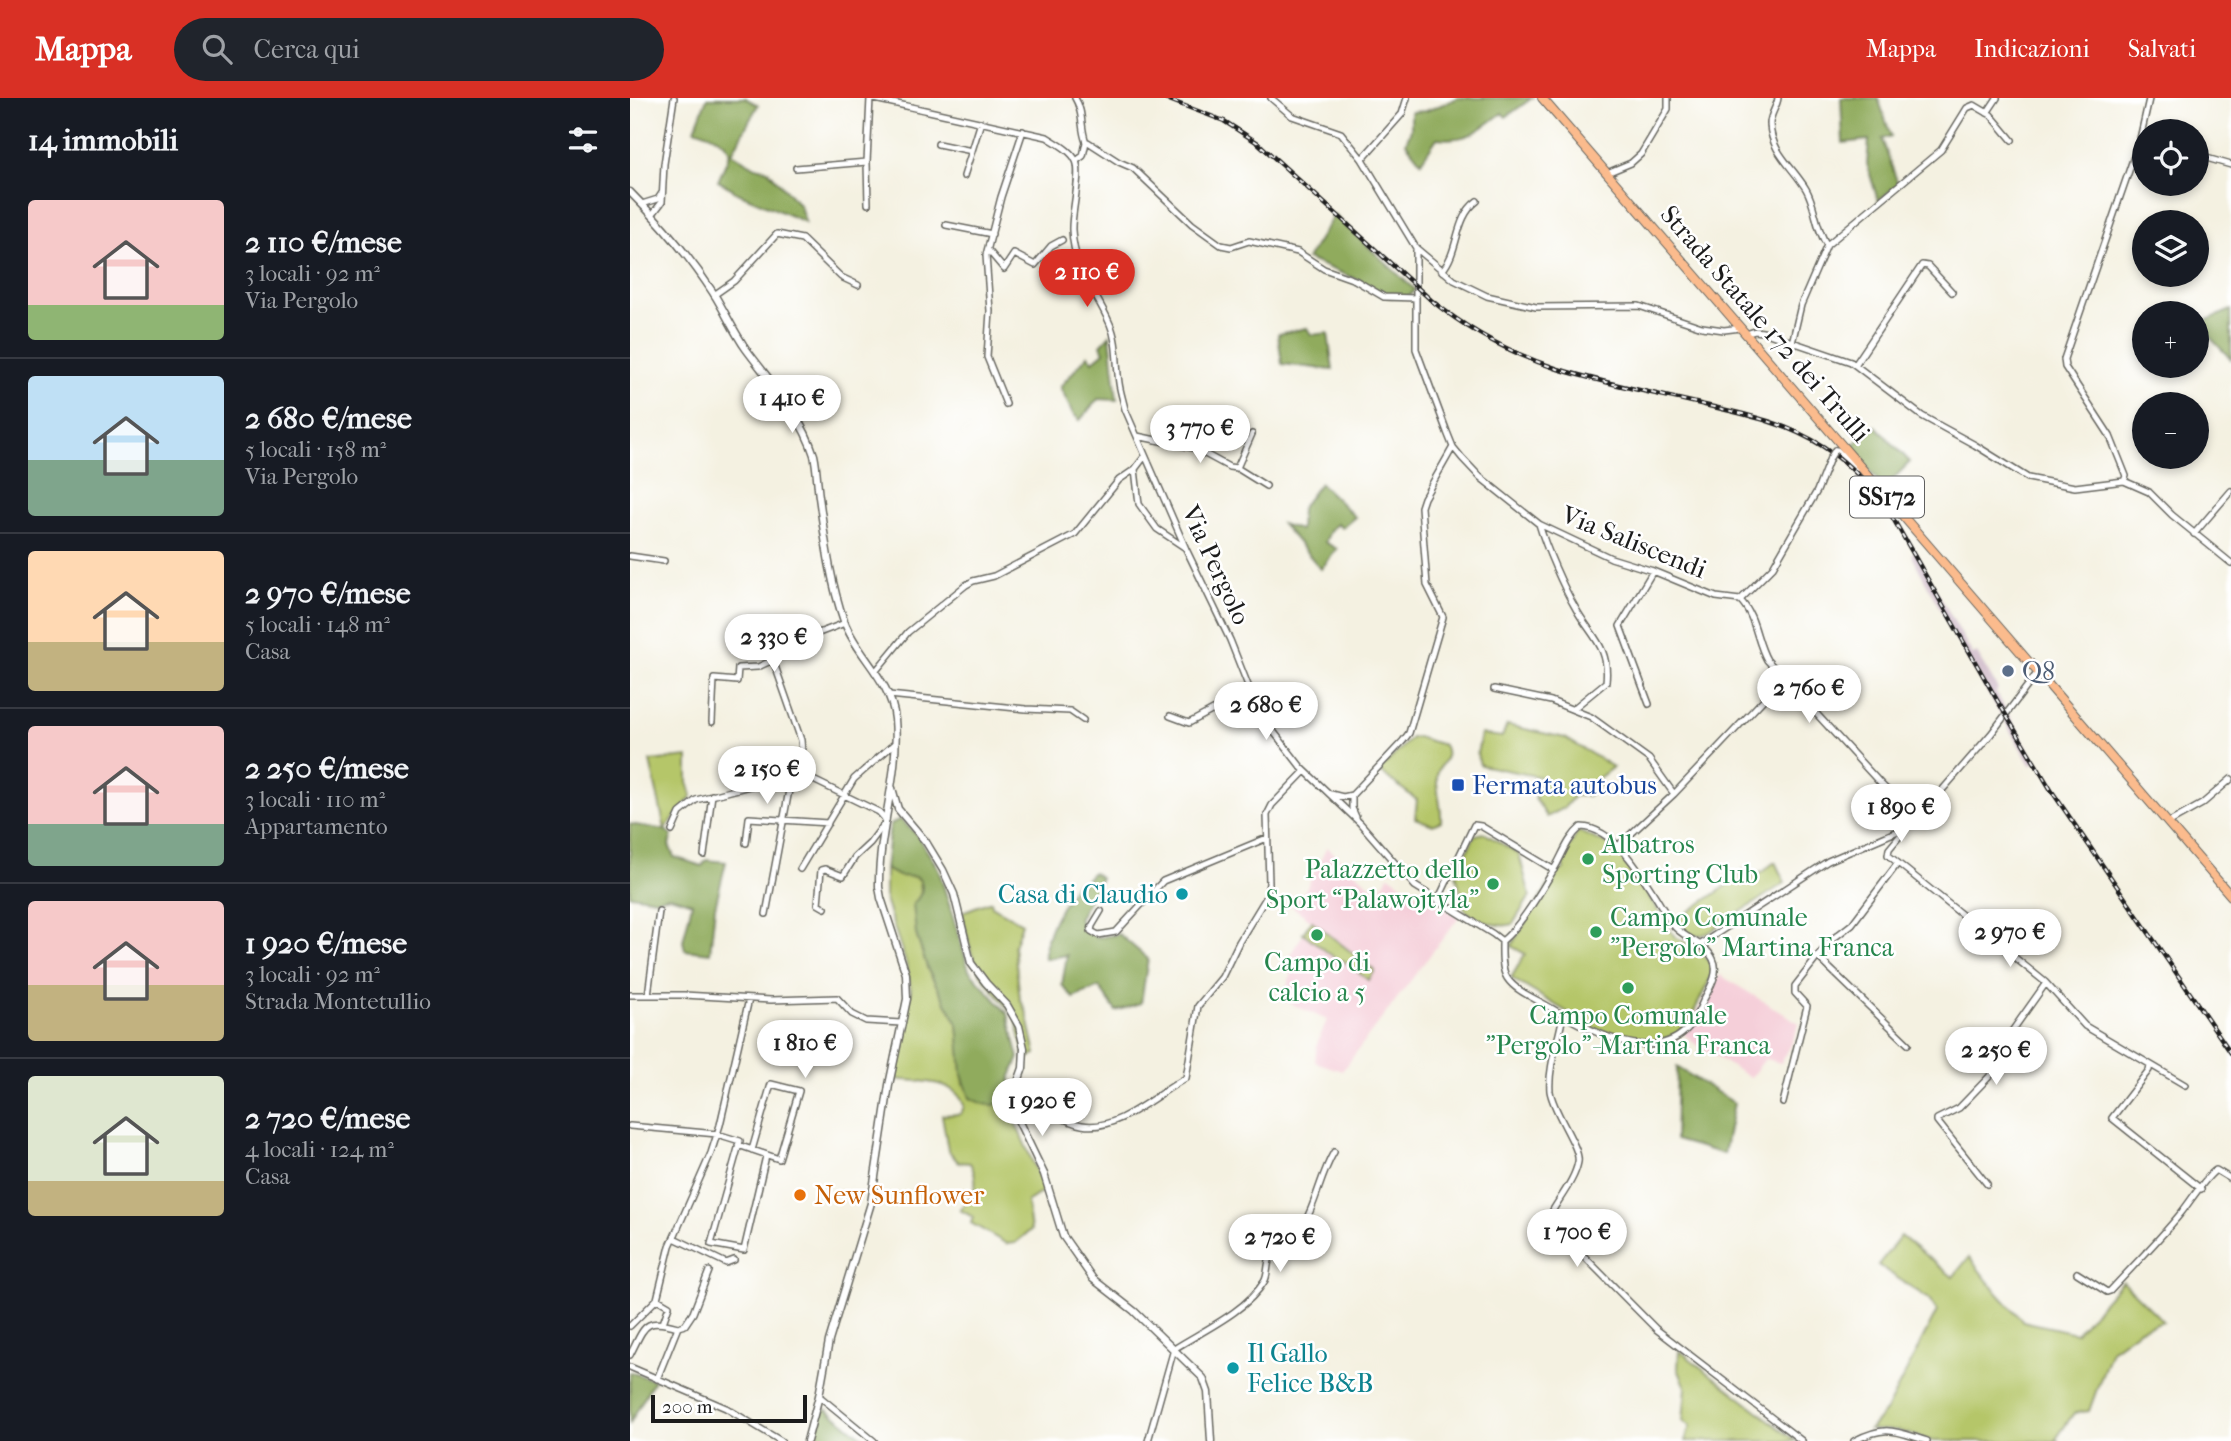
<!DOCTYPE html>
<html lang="it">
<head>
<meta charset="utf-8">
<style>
  body { margin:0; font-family:"IM FELL French Canon",serif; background:#20242c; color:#f1f3f6; height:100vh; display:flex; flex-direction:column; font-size:26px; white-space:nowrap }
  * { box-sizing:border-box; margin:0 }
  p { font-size:23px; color:#9ea1a6 }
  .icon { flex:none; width:38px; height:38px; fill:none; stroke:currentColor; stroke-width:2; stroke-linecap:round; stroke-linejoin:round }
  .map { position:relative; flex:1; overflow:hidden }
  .sheet { display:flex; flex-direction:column; background:#171b24; width:630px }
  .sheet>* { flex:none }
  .fabs { position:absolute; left:1502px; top:21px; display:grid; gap:14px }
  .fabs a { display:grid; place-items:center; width:77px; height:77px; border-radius:50%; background:#171b24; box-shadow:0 4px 10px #0003; font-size:35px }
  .scale { position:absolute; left:21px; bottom:18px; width:156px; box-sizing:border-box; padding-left:7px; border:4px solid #1c1c1c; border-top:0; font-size:19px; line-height:24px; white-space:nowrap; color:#1c1c1c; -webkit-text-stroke:5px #fff; paint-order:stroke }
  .price { position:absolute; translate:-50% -60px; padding:0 16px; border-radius:24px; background:#fff; color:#222; font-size:23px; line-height:46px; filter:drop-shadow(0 2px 4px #0008) }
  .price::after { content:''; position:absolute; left:50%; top:42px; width:21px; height:16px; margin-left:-10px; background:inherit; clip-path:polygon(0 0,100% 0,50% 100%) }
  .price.selected { background:#d93025; color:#fff }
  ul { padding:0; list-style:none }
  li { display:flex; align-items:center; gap:21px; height:175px; padding:0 28px }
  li+li { border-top:2px solid #363941 }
  li span { display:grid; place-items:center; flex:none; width:196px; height:140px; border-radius:7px; color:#555 }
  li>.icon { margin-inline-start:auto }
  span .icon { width:84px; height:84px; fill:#fffc; stroke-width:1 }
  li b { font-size:30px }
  h2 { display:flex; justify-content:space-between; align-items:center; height:84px; padding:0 28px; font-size:30px }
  header { display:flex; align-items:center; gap:42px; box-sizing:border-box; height:98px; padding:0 35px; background:#d93025; color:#fff }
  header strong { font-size:33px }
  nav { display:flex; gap:38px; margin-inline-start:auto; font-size:24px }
  .search { width:490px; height:63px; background:#20242c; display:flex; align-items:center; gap:18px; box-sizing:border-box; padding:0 24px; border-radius:38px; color:#9ea1a6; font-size:26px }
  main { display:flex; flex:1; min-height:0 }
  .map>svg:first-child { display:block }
</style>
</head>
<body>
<header>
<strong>Mappa</strong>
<div class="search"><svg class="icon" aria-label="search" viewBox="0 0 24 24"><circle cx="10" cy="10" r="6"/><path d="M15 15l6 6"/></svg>Cerca qui</div>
<nav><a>Mappa</a><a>Indicazioni</a><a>Salvati</a></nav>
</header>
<main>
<section class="sheet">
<h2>14 immobili<svg class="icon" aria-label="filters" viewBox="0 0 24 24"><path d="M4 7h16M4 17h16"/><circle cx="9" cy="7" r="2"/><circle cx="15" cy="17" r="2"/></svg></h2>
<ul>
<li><span style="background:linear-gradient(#f6c9c9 75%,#8fb573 0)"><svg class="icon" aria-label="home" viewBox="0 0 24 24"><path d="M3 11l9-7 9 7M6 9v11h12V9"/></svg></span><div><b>2 110 €/mese</b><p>3 locali · 92 m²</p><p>Via Pergolo</p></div></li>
<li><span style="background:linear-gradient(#bfe0f5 60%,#7fa58c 0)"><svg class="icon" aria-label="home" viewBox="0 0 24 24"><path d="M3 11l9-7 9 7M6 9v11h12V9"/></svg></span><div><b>2 680 €/mese</b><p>5 locali · 158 m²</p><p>Via Pergolo</p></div></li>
<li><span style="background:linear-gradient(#ffd9b3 65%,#c2b280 0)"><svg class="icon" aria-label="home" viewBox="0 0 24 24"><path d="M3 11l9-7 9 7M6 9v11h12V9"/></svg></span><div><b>2 970 €/mese</b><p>5 locali · 148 m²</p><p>Casa</p></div></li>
<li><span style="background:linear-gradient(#f6c9c9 70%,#7fa58c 0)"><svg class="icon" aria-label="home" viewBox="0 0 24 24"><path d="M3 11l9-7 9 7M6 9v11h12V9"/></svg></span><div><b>2 250 €/mese</b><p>3 locali · 110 m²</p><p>Appartamento</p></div></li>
<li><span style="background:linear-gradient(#f6c9c9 60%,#c2b280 0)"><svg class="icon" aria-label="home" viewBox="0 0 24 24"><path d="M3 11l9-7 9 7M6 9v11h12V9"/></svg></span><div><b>1 920 €/mese</b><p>3 locali · 92 m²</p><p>Strada Montetullio</p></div></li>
<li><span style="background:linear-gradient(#dfe7d0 75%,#c2b280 0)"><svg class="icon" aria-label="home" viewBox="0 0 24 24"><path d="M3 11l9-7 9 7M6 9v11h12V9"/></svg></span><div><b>2 720 €/mese</b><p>4 locali · 124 m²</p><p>Casa</p></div></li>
</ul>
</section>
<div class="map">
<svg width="1601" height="1343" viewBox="0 0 1601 1343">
  <rect width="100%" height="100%" fill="#fff"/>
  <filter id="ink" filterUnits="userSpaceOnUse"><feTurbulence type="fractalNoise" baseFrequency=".0143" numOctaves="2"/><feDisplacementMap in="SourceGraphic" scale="14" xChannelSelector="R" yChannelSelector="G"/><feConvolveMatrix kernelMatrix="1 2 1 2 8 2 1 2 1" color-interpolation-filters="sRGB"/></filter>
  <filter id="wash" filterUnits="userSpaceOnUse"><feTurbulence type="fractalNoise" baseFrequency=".00686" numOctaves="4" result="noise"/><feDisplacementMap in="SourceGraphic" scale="28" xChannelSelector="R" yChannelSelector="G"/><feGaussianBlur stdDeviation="1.57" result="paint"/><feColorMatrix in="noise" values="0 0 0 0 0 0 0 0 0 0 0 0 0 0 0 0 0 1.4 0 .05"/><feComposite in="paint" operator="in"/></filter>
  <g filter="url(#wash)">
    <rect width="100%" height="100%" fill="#f4f1e1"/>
    <!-- built -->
    <path fill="#f5cfd9" d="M697,749l51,45 11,-17 25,18 45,24 -117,154 -27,-9 2,-18 10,-24 -44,-20 3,-7 -2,-1 10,-24 -7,-9 25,-38 -19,-14 13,-18z
      M1090,877l79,48 -8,22 -10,18 -16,-4 -15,19 -59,-37v-2l-6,-3v-5z"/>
    <!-- industrial -->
    <path fill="#d1bdcb" d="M1285,453l58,104 4,-2 21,36 -2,3 39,69 -4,5 -75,-126 -45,-86z"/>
    <!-- green -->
    <path fill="#b5c669" stroke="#687142" stroke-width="2" d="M877,627l58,13 48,29 -17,13 5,5 -14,11h-13l-10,12 -17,9 -12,-19 6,-21 -61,-12 -3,-11 4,-20 21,3z
      M787,639l27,8c8,14 -6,18 -7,31 -1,15 5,29 4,45l-8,4 -18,-7 2,-18 -38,-29 32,-33z
      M58,659v25l4,14 -27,33 -15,-68z
      M948,733l33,15 2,4 4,-3 58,90 23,12 13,14 2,10 -24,49 -13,12 -9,4 -24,4 -21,-3 -30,-12 -81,-49 14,-24 -14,-8 44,-72 9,-5 -2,-7z
      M854,735l35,21 11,42 -17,28c-15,5 -39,-5 -48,-14l-9,-36 19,-39z
      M1145,764l10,21 -77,50 -10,3 -16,-4 -7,-11 50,-34 19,-18 11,8z
      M255,771c11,8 26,3 35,11l1,13 -3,6 -2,35 12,36 30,54 6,60 39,19 6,-4 2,14 34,77 -18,12 4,28 -16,13 -8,1 -36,-21 2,-6 -13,-7c14,-15 21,-27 10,-47l-12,-1 -10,-12 -6,-35 19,-1 3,-8c-8,-28 -46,-24 -71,-27l18,-89 -5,-27 -21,-63z
      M361,803l1,5 30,17 -8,23 6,53 7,14 9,41 -11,5 -9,-41 -35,-43 -10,-23 -9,-40z
      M682,823l63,50 -7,9 -25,-20 -3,2 -37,-29z
      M1271,1138l52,41 16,-20 25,32 29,32 53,12 46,-52 41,40 -23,8 -29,21 -22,61 -15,2 -18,26 2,2h-125l-37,-11h-27l18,-21 50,-98 -8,-12 -51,-34z
      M1049,1253h1l116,90h-111l5,-15 -7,-5 3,-34 -8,-18z"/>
    <!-- forest -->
    <path fill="#90ab5d" stroke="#56643c" stroke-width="2" d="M77,0h38l13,7 -26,48 24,14 12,3 32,36 5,16 -72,-31v-2l-15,-8 12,-28c-4,-14 -21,-19 -35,-24z
      M828,0h74l-26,19 -4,-4c-23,18 -35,29 -65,25l-16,24 -15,-19 5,-14v-17l15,-1z
      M1211,0h37l13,38 -9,3 16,45 -20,17 -11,-37 2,-24 -26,3z
      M704,117l81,75 -7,7h-19l-33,-18 -49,-20z
      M1601,212v49l-31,-32 7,-7z
      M677,230l4,7 17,-2 5,37 -51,-6 -4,-30z
      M480,237l7,65 -19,-1 -18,21 -7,-6 -13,-27 28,-32 5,6 11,-9 -3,-7z
      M1246,328l34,36 -26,26 -34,-41z
      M690,385l35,34 -13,11 -5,-4 -6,5 -6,13 12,7 -16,20 -39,-45 18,6 1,-22z
      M270,721l16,15 22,34 31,102 39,44 11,44 -8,18 -2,23c-15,10 -25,6 -39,-1l-8,-23 -4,-51 -30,-54 -12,-36 -3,-30c8,-8 13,-18 4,-27l-19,-1 -13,-7 5,-44z
      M0,726l35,6 7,5 -3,10 5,12 28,9 4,-6 20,2 -11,45 -5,46 -25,-3 -2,-9 9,-38 -22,-7 -14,3 -26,-4z
      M463,774l8,6 -23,41 18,19 23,-4 29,25 -7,44 -25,8 -17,-24 -26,11 -11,-13 5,-30 -22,4c-2,-26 17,-54 31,-76l4,3z
      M1047,969l57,36 -10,51 -49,-14z
      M0,1274l24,8 -24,43z
      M191,1311l7,1 40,31h-56z"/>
  </g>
  <g filter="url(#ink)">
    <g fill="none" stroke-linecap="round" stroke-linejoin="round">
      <defs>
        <path id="minor" d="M240,0l177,39c9,6 24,13 29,24 6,13 -5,52 -4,69 2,41 23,59 38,94 8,18 6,39 9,59 1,8 4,17 6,26l61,140 44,91 23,58v7l48,62 59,56 55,63 78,48 9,7c0,11 -1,27 5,37 9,14 30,21 44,30 33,20 98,57 134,23 9,-8 14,-21 19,-32 6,-11 16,-27 9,-40 -8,-17 -29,-20 -40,-34 -20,-30 -53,-98 -92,-98 -12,10 -17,24 -24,37 -12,21 -37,63 -55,77
          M445,0c9,14 5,30 11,44
          M641,0l21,18 49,17 21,26 54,89 38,32 33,16 49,11 103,-1 63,21 22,3 17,-2
          M1148,0c-1,9 -8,16 -8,26 1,28 22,42 36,65 10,17 9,39 21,56
          M1357,15l10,-15
          M308,46l34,7
          M1566,57l35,10
          M732,61l40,-45 5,-16
          M446,63l7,-5 3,-14h2l31,20 14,6 59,56 29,21 10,2 18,-6 49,11 26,17 31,11 29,17 32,1
          M166,70l71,-6
          M977,75l24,-10 10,-9 27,-45v-11
          M334,78l17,-54
          M12,106l16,-5 4,-6
          M238,106l-1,-42 3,-64
          M22,117l10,-13 2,-38 10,-66
          M316,127l46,9
          M786,150v101l31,83 6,15 9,11 18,19 59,47 72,34 42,13 63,26 24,3
          M358,152l16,19 10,-15 21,11 16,-19 11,-6
          M812,173c18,-21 12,-53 35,-70
          M84,197l20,-14 43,-47 25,5 39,38 17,8
          M1116,236l9,-3 8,1 88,30 71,54 53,29 53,33 47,9 49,-6 25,11 23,23 59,48
          M1162,245l9,-38 26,-60 114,-95 26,-42 7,-3 17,10 21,25
          M1225,267l67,-100 6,1 24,26
          M376,306l-19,-47 3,-46 -4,-56 15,-58 22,-66
          M507,338l57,12 35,19 8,1 29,18
          M1205,352h2l15,15 9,4
          M607,370l15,-34
          M505,371l4,35 18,25 27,18
          M1494,383l2,-5 -16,-40 -45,-69 -1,-8 76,-220 9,-40
          M909,426c7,24 24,63 37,85 15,27 34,38 30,73l-33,27
          M1564,436l37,-43
          M0,458l34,5
          M1110,502c16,16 16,41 27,60l114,124 36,35
          M1110,502l33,-33 44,-76 13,-33
          M143,562l28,80 1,12 -3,21
          M245,574l33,-40 58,-47 7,-4 21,-5 81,-42 44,-54 16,-11 10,-13
          M864,591l57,12 40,16 58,42 25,35
          M259,597l137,14 44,2 13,9
          M1019,606l-29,-78 33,-55
          M540,618l19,7 28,-15 36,-3
          M82,624l2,-43 23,2 1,-13 20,-1 15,-7 9,-13 63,-24
          M701,696l12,3 9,-2
          M726,719l-4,-9v-13l51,-54 6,-8 34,-116 -16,-32 -6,-78 3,-9 29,-51
          M1538,725l34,-19 29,-25
          M1275,730l-1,3 -15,18 -1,6 157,127 40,44 100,59
          M42,733l8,-18 16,-13 103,-27 80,39 7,8
          M116,745l3,-25 79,5
          M989,747l55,-51 110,-116
          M74,757l8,-60
          M170,771l54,-90 40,-35
          M808,802l36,-75 7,1 73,44
          M195,810l-7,-4 3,-34 4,-1 18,7 12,-19 15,-14 15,-20
          M471,813l-9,15 -1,5 7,4 18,-3 47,-51 104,-43
          M136,816l26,-140
          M1071,846l127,-83 77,-33 12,-9 74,-85 47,-62
          M1188,859l90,87
          M0,897h54l87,5 66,-2 15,16 14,7 35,2
          M18,897l11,-84
          M933,917c-4,25 -15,51 -13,76 3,21 31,57 28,71 -3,17 -17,34 -25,48l3,18 100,101 146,112
          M1520,967l-1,5 -37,48 89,71
          M1153,1005l24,-97 -12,-13v-7l35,-45 22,-17 46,-61
          M411,1009c13,6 27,16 41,18 35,7 74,-31 104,-47l12,-72 24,-29 17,-35 28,-46 2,-13 -2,-68 5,-10 33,-34
          M0,1028l87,8 23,7 -29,103 33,6 22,-94
          M108,1047l41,14 20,-68 -28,-7 -19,66
          M1357,1086l-50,-63v-2l22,-11 52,-54v-5l-6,-8 41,-58
          M44,1140l52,25 8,-3
          M1447,1175l30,19 3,-1c24,-26 49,-51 71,-78 9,-11 25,-37 35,-43l15,9
          M27,1201l12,7 -6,17
          M0,1228l27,-27 13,-53 41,-93 9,-28 29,-126
          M0,1257c15,-29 14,-38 48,-28
          M0,1269l96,41 55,33
          M27,1281l21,-52 7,-2 8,-12 16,-42
          M189,1298l55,45
          M518,1343l26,-92c30,-19 71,-37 90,-67 5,-7 2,-18 7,-26 9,-13 25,-20 34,-34 12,-22 16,-48 29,-70
          M1224,1343c32,-17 41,-10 73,0"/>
        <path id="tertiary" d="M0,94c32,32 60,65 84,102 11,18 20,38 32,55 25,34 55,65 68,106 3,13 3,28 5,42 6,42 11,84 25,124 13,35 47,59 51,98 5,56 -17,112 -16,168l2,11 25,76 1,25 -18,86 -18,118 -42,138 -10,55 -12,45
          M262,690l6,21 28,33 17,28 11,24 17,69 15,20 21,22 12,21 5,22 -1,20 -9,25 3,25 27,56 19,62 30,43 41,32 69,67 5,14 3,49"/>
        <path id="primary" d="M912,0l689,798"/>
      </defs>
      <!-- minor casing -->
      <use href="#minor" stroke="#686761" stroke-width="8"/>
      <!-- tertiary casing -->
      <use href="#tertiary" stroke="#686761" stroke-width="9"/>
      <!-- primary casing -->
      <use href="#primary" stroke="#686761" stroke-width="10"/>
      <!-- minor -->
      <use href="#minor" stroke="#fff" stroke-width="5"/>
      <!-- tertiary -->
      <use href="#tertiary" stroke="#fff" stroke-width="6"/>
      <!-- primary -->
      <use href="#primary" stroke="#fbbb8d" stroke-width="8"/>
      <defs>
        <path id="rail" d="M534,0l60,23 34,22 173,157c37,30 81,54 127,69 49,15 100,25 151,37 40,9 80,18 115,41 27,18 49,42 67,68l106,185 54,90 180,263"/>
      </defs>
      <!-- rail casing -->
      <use href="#rail" stroke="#1c1c1c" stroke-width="4.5"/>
      <!-- rail -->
      <use href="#rail" stroke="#fff" stroke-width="2" stroke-dasharray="5" stroke-linecap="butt"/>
      <defs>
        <path id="minor-bridge" d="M1200,360l5,-8"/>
      </defs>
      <!-- minor-bridge casing -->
      <use href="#minor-bridge" stroke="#686761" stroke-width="8" stroke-linecap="butt"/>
      <!-- minor-bridge -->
      <use href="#minor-bridge" stroke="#fff" stroke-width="5"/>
    </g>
  </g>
  <!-- markers -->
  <circle fill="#5c6f8a" stroke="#fff" stroke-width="2.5" cx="1378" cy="573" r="7"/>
  <rect fill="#1a4fb4" stroke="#fff" stroke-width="2.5" x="821" y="680" width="14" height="14" rx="3.5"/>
  <g fill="#2e9e5b" stroke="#fff" stroke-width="2.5">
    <circle cx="958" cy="761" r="7"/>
    <circle cx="863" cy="786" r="7"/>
    <circle cx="966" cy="834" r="7"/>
    <circle cx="687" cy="837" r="7"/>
    <circle cx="998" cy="890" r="7"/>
  </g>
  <g fill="#0f9aa8" stroke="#fff" stroke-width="2.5">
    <circle cx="552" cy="796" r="7"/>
    <circle cx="603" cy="1270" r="7"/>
  </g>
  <circle fill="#e8710a" stroke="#fff" stroke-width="2.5" cx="170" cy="1097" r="7"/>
  <g text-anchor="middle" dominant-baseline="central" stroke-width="5" stroke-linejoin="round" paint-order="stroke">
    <!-- shield labels -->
    <rect fill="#fff" stroke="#606060" stroke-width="2" x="1220" y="378.5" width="74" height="41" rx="5"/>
    <g font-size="24" font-weight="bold" fill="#1c1c1c">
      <text x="1257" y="399">SS172</text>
    </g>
    <!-- street labels -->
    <g font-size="26" fill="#1c1c1c" stroke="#fff">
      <text transform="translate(1135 226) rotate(49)">Strada Statale 172 dei Trulli</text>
      <text transform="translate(1004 444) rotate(22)">Via Saliscendi</text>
      <text transform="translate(586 467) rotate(65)">Via Pergolo</text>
    </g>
    <!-- service labels -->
    <g font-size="26" fill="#4e5e75" stroke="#fff" text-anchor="start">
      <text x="1392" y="573">Q8</text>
    </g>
    <!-- transit labels -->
    <g font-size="26" fill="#164399" stroke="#fff" text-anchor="start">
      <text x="842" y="687">Fermata autobus</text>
    </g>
    <!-- leisure labels -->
    <g font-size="26" fill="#27864d" stroke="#fff" text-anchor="start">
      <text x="972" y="746">Albatros<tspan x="972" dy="30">Sporting Club</tspan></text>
      <text x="849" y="771" text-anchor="end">Palazzetto dello<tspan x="849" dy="30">Sport “Palawojtyla”</tspan></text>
      <text x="980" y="819">Campo Comunale<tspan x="980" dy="30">"Pergolo" Martina Franca</tspan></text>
      <text x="687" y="864" text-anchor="middle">Campo di<tspan x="687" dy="30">calcio a 5</tspan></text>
      <text x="998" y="917" text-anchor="middle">Campo Comunale<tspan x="998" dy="30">"Pergolo"-Martina Franca</tspan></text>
    </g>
    <!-- culture labels -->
    <g font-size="26" fill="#0d838f" stroke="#fff" text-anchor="end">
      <text x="538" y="796">Casa di Claudio</text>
      <text x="617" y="1255" text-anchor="start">Il Gallo<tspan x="617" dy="30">Felice B&amp;B</tspan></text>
    </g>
    <!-- food labels -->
    <g font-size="26" fill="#c56008" stroke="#fff" text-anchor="start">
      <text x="184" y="1097">New Sunflower</text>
    </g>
  </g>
</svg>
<div class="fabs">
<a><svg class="icon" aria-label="locate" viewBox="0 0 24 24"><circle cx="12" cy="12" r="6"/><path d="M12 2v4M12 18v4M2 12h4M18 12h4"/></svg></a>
<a><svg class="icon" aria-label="layers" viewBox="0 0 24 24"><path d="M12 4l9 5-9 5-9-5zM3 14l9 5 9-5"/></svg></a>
<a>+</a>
<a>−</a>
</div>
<div class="scale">200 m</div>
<b class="price selected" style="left:457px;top:211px">2 110 €</b>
<b class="price" style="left:162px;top:337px">1 410 €</b>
<b class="price" style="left:570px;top:367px">3 770 €</b>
<b class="price" style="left:144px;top:576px">2 330 €</b>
<b class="price" style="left:1179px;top:627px">2 760 €</b>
<b class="price" style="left:636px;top:644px">2 680 €</b>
<b class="price" style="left:137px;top:708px">2 150 €</b>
<b class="price" style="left:1271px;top:746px">1 890 €</b>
<b class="price" style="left:1380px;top:871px">2 970 €</b>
<b class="price" style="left:175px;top:982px">1 810 €</b>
<b class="price" style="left:1366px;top:989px">2 250 €</b>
<b class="price" style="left:412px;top:1040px">1 920 €</b>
<b class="price" style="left:947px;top:1171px">1 700 €</b>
<b class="price" style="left:650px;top:1176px">2 720 €</b>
</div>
</main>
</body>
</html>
